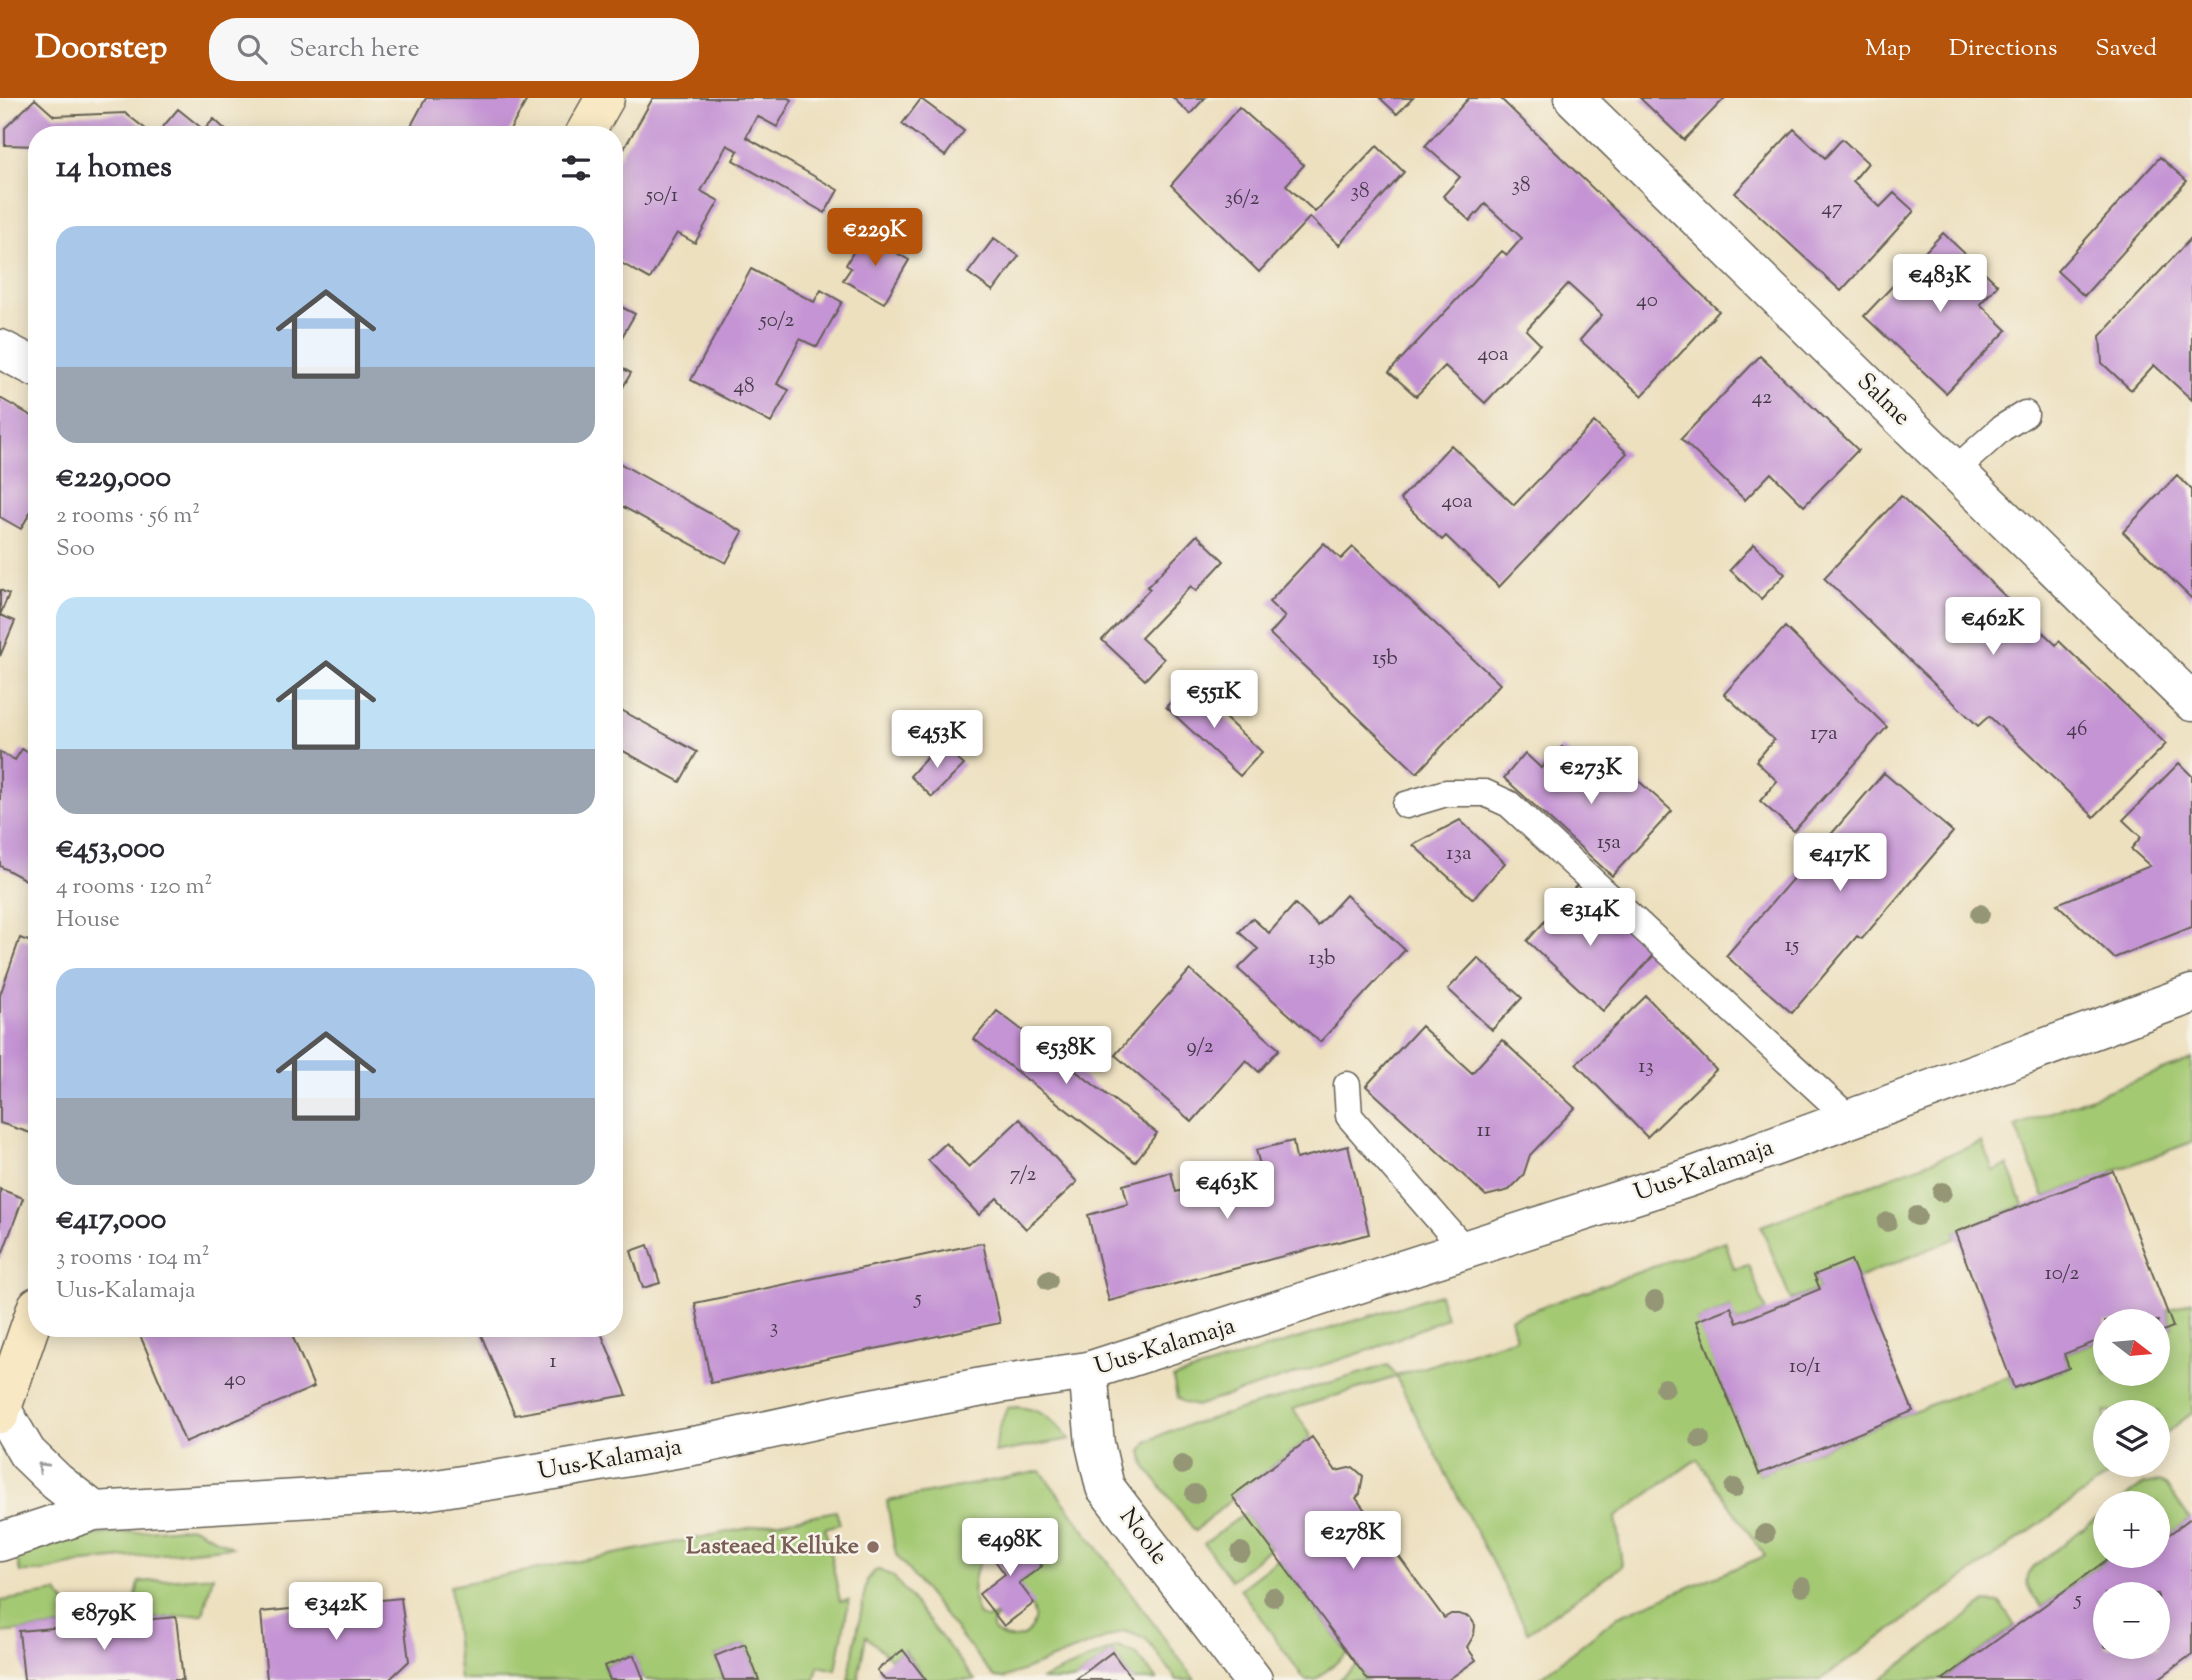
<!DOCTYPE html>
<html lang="en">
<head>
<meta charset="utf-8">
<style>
  body { margin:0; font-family:"Sorts Mill Goudy",serif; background:#f7f7f7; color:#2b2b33; height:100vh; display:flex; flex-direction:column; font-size:26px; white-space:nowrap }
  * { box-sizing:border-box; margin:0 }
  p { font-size:23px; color:#7c7c81 }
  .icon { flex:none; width:38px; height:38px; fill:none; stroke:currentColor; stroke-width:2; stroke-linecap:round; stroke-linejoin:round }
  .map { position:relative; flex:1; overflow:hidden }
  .details { position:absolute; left:28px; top:28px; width:595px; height:1211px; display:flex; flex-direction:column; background:#fff; border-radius:28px; box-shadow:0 4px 18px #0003 }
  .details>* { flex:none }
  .needle { width:46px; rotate:106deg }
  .buttons { position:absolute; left:2093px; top:1211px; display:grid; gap:14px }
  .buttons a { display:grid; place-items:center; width:77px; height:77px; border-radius:50%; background:#fff; box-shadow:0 4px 18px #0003; font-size:35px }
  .price { position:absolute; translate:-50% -60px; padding:0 16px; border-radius:7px; background:#fff; color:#222; font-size:23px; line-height:46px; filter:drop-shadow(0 2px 4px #0008) }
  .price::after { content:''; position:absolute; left:50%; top:42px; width:21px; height:16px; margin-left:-10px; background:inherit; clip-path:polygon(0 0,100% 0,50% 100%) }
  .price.on { background:#b45309; color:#fff }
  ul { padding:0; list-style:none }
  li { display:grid; align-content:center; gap:14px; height:371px; padding:0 28px }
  li span { display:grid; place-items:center; height:217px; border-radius:21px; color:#555 }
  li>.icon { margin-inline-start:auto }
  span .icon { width:126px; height:126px; fill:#fffc; stroke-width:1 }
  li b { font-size:30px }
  h2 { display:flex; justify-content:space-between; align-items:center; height:84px; padding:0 28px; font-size:30px }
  header { display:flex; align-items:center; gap:42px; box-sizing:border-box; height:98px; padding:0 35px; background:#b45309; color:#fff }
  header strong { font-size:33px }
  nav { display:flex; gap:38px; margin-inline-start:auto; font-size:24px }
  .search { width:490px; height:63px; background:#f7f7f7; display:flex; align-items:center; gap:18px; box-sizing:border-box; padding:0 24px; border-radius:28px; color:#7c7c81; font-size:26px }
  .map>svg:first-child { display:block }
</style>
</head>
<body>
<header>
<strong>Doorstep</strong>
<div class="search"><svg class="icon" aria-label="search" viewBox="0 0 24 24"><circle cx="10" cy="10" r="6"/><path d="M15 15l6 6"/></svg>Search here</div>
<nav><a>Map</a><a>Directions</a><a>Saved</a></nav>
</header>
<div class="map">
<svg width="2192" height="1582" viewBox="0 0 2192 1582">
  <rect width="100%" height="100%" fill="#f7f3e8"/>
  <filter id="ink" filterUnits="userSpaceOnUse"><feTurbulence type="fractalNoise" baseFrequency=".0143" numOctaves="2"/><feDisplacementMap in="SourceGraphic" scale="14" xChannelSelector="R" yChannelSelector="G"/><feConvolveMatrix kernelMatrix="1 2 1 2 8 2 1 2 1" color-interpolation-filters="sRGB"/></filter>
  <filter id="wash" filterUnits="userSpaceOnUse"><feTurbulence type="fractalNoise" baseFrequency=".00686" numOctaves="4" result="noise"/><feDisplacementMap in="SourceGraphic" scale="28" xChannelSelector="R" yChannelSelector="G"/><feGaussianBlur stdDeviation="1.57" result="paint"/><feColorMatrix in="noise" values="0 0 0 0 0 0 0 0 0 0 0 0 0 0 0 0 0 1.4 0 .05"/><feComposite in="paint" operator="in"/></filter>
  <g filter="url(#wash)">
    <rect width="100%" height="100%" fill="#ede0bf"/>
    <!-- green -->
    <path fill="#a4c973" stroke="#607248" stroke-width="2" fill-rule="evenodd" d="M2192,961v83l-147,55 -30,-71z
      M1982,1044l11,29 15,-6 15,40 -68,27 2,6 -99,40 -44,-3 6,14 -29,11 -30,-74z
      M1725,1143l9,28 15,-4 17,46 -29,12 -7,-16 -33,14 62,153 154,-63 96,-35 6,12 54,-20 -5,-14 41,-16v36h53v-41l15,-6 -6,-17 25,-9v112l-34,26v-27h-53v53h18l-303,215h-283l81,-64 147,-60 -68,-97 -81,58 6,49 -94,66 -132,-255 -103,32 19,28 -79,59v2l-38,33 -50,-65 -3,-15 5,-9 20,-10 221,-67 8,11 120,-38 -5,-20z
      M1439,1196l7,24 -73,31 -177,57 -11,-3 -8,-5 -4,-20z
      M1017,1309c27,2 35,13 53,32l-75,14 3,-22 9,-23z
      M1041,1373l154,209h-18l-31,-41 -22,-8 -120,47 -9,-1 -6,-6 -92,-115 -3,-10 -7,-45zM1014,1431l28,37 -23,17c5,10 13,21 15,32 1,4 0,7 -2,11 -8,16 -27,15 -39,4v-8l4,-4 -2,-3c-5,5 -10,4 -16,0 -10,-18 -6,-49 8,-65 7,-8 19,-14 27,-21z
      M2159,1383l7,4 24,34 -32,24v-40h-40l26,-19z
      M836,1413l4,13 -15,4 15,73 9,-1 -13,70 -18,-4 -3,14h-56l-14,-36 -30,12 9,24h-80l-11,-25 -29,11 6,14h-150l-10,-94z
      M2105,1414v44h7l-70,51c-11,-16 -22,-22 -9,-40z
      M1245,1415l25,35 -39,32 -27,-36z
      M193,1429l39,20 -148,15 -43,10h-21l-4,-17 68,-19z
      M1279,1461l69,94 -33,27h-10l-65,-91z
      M879,1472l14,6 82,104h-49l-22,-30 -13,9 -25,-23 -8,44h-10l19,-100 8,-9z
      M213,1478l-10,38 -72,7 8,-39z
      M57,1494l25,33 -82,8v-32z
      M1986,1504l14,1 15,23 -73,54h-62z
      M1117,1549l19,7 21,26h-24l-21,-28 -37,28h-35z
      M1357,1567l11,15h-30z"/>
    <g id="blocks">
      <!-- building -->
      <path fill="#c594d4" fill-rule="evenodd" d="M426,0h102l-21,37h-101z
        M653,0h135l4,2 -15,27 -20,-11 -11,21 92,53 -13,23 -92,-53 5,-9 -11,-6 -26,46 18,10 -24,42 -18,-10 -27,46 -36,-20v-93z
        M1173,0h32l-15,16z
        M1380,0h33l-16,16z
        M1469,0h31l219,213 -77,85 -62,-56 22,-25 -34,-31 -42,46 14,14 -55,59 -40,-37 -29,30 -27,-24 113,-121 5,4 15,-17 -37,-34 -15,17 -27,-25 17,-19 -35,-31z
        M1640,0h85l-41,42z
        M35,1l19,17 71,-3 22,17 -3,5h-107v11l-32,-1v-17z
        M921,1l43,32 -19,25 -43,-32z
        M1239,9l65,58 -18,20 29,27 62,-66 27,26 -65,73 -29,-28 -51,55 -88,-87z
        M178,11l26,21 10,-11 17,16h-75z
        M1794,31l31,29 17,-19 26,24 -15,18 27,26 14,-14 20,18 -73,80 -106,-98z
        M2160,59l27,24 -103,115 -27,-25z
        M1943,135l55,52 -18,19 27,26 -61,63 -82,-77z
        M863,136l46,26 -25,43 -41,-23 8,-12 -5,-3z
        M2192,139v163l-38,-35 -23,25 -29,-27 -2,-27z
        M994,140l25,18 -26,35 -25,-18z
        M751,171l63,33 7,-12 21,12 -25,45 -17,-8 -23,45 12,6 -18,33 -80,-43z
        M614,205l21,11 -21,37z
        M1760,258l98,94 -54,56 -33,-33 -26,27 -64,-61z
        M614,266l17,9 -17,30z
        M0,300l37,21v81l-16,29 -21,-12z
        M1594,324l33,31 -128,134 -53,-51 -4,4 -42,-41 51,-54 63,60z
        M614,362l129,72 -17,31 -112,-61z
        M2177,377l15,15v109l-69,-67z
        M1901,398l155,149 3,-4 107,103 -72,73 -105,-101 -11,10 -154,-148z
        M1197,437l27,26 -28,30 -5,-5 -50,52 23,21 -19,21 -43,-40 48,-51 -3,-2z
        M1324,445l17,16 12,-12 147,137 -83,89 -147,-139 15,-17 -16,-15z
        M1754,446l31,30 -24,25 -31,-29z
        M0,492l9,4 -9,21 15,6 -15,35z
        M1785,529l102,100 -93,104 -34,-30 17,-20 -21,-20 18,-21 -50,-46z
        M1188,586l74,68 -22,24 -74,-69z
        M614,608l83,46 -17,30 -66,-36z
        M940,645l24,22 -32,32 -22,-21z
        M1562,649l41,37 17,-20 52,47 -60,65 -108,-98 21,-25 16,15z
        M22,651l15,8v129l-37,-20v-114l15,8z
        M2179,665l13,13v151l-78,31 -57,-54 93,-38 -19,-17 10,-12 -18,-17z
        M1884,675l69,59 -91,107 -5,-3 -65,77 -66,-57z
        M1460,722l45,43 -32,36 -60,-54z
        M1577,787l77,70 -51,56 -76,-70z
        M1346,797l59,55 -85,92 -82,-73 20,-20 -19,-17 13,-14 17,15 26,-29 23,22z
        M20,840l17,6v191l-37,-12v-128z
        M1478,860l44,40 -30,32 -44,-41z
        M1190,872l89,79 -20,23 -13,-12 -54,62 -77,-67z
        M1646,898l70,74 -69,67 -71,-73z
        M997,913l160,122 -22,29 -161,-123z
        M1421,928l51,47 30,-33 73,68 -45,47 -7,21 -14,14 -23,6 -120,-110z
        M1020,1021l57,63 -51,47 -29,-31 -18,17 -51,-55 18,-17 23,24z
        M1293,1043l3,18 52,-13 21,88 -260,67 -21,-86 40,-11 -5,-19 48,-13 5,20 85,-23 -5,-19z
        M2113,1073l60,156 -15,6v-12h-53v17l-41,16 5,14 -55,20 -59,-156z
        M0,1091l23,9 -23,62z
        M983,1145l17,80 -289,60 -16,-80z
        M648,1147l12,38 -17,5 -12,-37z
        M1851,1162l62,151 -154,63 -63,-153 35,-14 6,16 83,-34 -6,-14z
        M137,1230h152l25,59 -129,55z
        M478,1230h121l28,67 -112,20z
        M1312,1339l24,34 17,-4 10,9 -3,18 -4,4 88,120 7,-4h7l12,3 5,8 -1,10 -7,12 9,13 -28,20h-80l-136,-184z
        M2192,1419v137l-35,26h-215l170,-124h4l8,11 16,-11h18v-13zM2105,1496h53v53h-53z
        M1014,1431l28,37 -23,17 15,20 -30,23 -25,-32 26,-20 -18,-24z
        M401,1500l8,63 -20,19h-122l-6,-68z
        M176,1519l7,63h-159l-5,-49z
        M745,1546l14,36h-35l-9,-24z
        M903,1552l23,30h-41l-8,-10z
        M1112,1554l21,28h-58z
        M634,1557l10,25h-34l-6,-14z"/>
    </g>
  </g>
  <g filter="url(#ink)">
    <use href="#blocks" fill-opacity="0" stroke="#656155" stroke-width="2"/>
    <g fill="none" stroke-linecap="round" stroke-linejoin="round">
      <defs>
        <path id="lane" d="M1955,372l47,-42 23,-14
          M1406,707l40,-12h39l24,11 341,315
          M1347,987l2,31 117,135"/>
        <path id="street" d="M1574,0l618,604
          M0,251l37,19
          M1088,1273l7,73 10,43 148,193
          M2,1312l25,43 30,29 37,29
          M0,1444l94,-31 324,-19 95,-15 191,-33 142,-31 152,-29 90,-13 600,-193 504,-184"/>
        <path id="secondary" d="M584,37l21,-37
          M0,1316l37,-108"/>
      </defs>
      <!-- lane casing -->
      <use href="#lane" stroke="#656155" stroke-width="29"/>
      <!-- street casing -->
      <use href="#street" stroke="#656155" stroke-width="41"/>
      <!-- secondary casing -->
      <use href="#secondary" stroke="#656155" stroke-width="41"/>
      <!-- lane -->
      <use href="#lane" stroke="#fff" stroke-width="26"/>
      <!-- street -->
      <use href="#street" stroke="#fff" stroke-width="38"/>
      <!-- secondary -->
      <use href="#secondary" stroke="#f8e8c3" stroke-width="38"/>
    </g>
    <!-- trees -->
    <g fill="#949676">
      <circle cx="1980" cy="816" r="10"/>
      <circle cx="1942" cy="1094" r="10"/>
      <circle cx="1917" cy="1118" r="10"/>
      <circle cx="1887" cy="1124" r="10"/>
      <circle cx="1048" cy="1182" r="10"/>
      <circle cx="1655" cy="1203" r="10"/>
      <circle cx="1665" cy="1290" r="10"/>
      <circle cx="1700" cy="1341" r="10"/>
      <circle cx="1182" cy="1367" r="10"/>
      <circle cx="1734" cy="1390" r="10"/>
      <circle cx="1195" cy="1396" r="10"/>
      <circle cx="1765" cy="1436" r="10"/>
      <circle cx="1241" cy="1454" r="10"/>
      <circle cx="1802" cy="1489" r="10"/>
      <circle cx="1273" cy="1499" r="10"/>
    </g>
    <!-- one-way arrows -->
    <defs><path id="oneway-chevron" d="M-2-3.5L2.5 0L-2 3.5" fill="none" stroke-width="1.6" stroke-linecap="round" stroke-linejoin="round" transform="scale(1.75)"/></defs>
    <use stroke="#999" href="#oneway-chevron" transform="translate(42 1369) rotate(-135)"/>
  </g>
  <!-- markers -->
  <circle fill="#8d6e63" stroke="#f7f3e8" stroke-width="2.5" cx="873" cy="1449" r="7"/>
  <g text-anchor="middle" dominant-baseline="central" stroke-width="5" stroke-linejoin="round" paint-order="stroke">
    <!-- number labels -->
    <g font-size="21" fill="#463a4a">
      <text x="1521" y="88">38</text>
      <text x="1360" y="94">38</text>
      <text x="662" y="98">50/1</text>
      <text x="1242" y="101">36/2</text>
      <text x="1832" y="111">47</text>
      <text x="1647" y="203">40</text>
      <text x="777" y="223">50/2</text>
      <text x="1493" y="257">40a</text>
      <text x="744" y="289">48</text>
      <text x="1762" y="300">42</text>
      <text x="1457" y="404">40a</text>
      <text x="1385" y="561">15b</text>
      <text x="2077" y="632">46</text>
      <text x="1824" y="636">17a</text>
      <text x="1609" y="745">15a</text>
      <text x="1459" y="756">13a</text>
      <text x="1792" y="848">15</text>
      <text x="1322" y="861">13b</text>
      <text x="1200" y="949">9/2</text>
      <text x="1646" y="969">13</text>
      <text x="1484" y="1033">11</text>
      <text x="1023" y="1077">7/2</text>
      <text x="2062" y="1176">10/2</text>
      <text x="918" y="1201">5</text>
      <text x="774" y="1230">3</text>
      <text x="553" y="1264">1</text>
      <text x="1805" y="1269">10/1</text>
      <text x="235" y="1282">40</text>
      <text x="2078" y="1502">5</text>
    </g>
    <!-- street labels -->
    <g font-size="24" fill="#1c1c1c" stroke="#f7f3e8">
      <text transform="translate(1883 302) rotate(44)">Salme</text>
      <text transform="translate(1704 1073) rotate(-19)">Uus-Kalamaja</text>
      <text transform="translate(1165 1249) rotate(-17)">Uus-Kalamaja</text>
      <text transform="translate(610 1362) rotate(-10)">Uus-Kalamaja</text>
      <text transform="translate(1143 1439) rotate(53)">Noole</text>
    </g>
    <!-- education labels -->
    <g font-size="24" font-weight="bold" fill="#785e54" stroke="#f7f3e8" text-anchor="end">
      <text x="859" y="1449">Lasteaed Kelluke</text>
    </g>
  </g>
</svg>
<div class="buttons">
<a><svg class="needle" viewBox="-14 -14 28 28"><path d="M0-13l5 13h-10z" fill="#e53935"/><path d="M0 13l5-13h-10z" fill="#7c7c81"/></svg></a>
<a><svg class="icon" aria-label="layers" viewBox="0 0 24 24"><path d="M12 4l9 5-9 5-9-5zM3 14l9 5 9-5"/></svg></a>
<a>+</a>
<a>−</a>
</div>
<b class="price on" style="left:875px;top:170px">€229K</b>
<b class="price" style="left:1940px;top:216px">€483K</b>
<b class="price" style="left:1993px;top:559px">€462K</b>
<b class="price" style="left:1214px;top:632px">€551K</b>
<b class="price" style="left:937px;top:672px">€453K</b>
<b class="price" style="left:1591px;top:708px">€273K</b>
<b class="price" style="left:1840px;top:795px">€417K</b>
<b class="price" style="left:1590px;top:850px">€314K</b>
<b class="price" style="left:1066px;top:988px">€538K</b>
<b class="price" style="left:1227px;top:1123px">€463K</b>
<b class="price" style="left:1353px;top:1473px">€278K</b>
<b class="price" style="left:1010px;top:1480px">€498K</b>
<b class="price" style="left:336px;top:1544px">€342K</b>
<b class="price" style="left:104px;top:1554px">€879K</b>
<section class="details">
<h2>14 homes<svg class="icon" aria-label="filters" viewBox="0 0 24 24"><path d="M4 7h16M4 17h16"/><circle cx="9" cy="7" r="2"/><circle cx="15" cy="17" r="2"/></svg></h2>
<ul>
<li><span style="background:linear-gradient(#a9c7e8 65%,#9aa5b1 0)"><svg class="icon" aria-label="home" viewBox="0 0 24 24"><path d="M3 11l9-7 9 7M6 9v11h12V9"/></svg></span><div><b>€229,000</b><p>2 rooms · 56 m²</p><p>Soo</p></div></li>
<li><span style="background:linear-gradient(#bfe0f5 70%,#9aa5b1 0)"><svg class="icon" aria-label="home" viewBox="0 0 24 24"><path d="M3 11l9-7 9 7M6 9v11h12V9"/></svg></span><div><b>€453,000</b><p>4 rooms · 120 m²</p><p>House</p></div></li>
<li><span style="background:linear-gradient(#a9c7e8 60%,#9aa5b1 0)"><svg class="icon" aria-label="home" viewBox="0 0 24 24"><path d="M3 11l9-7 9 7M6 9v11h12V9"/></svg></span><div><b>€417,000</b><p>3 rooms · 104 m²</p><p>Uus-Kalamaja</p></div></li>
</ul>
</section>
</div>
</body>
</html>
